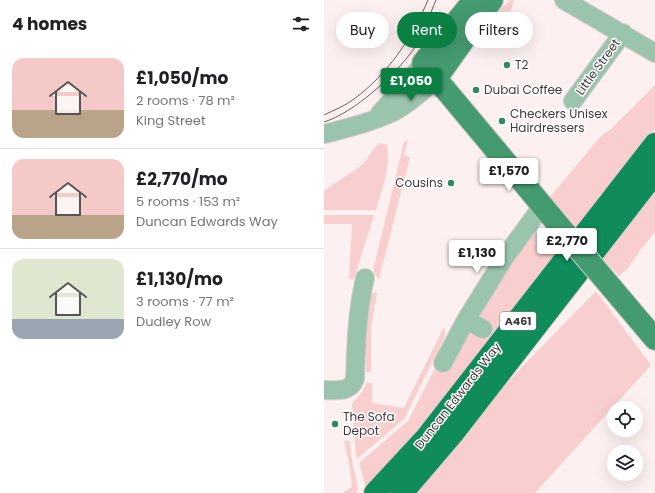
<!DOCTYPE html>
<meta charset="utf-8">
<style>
:root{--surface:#fff;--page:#f2f2f2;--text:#202124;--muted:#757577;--line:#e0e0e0;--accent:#0b8043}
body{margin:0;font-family:Poppins,sans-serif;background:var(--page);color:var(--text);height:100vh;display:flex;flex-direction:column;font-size:15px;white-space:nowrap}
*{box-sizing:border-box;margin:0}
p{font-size:13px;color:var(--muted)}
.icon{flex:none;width:22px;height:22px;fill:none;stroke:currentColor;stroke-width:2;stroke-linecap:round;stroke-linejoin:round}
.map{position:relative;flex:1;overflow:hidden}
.drawer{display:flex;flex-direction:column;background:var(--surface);width:324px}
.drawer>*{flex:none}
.guide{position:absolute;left:12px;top:12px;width:259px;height:36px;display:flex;gap:8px}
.controls{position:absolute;left:283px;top:401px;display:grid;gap:8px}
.controls a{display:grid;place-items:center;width:36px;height:36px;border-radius:50%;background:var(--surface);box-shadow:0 4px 16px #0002;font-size:20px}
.price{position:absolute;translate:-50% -34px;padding:0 9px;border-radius:4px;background:#fff;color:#222;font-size:13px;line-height:26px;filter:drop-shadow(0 1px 2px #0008)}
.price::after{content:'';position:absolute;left:50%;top:24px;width:12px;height:9px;margin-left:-6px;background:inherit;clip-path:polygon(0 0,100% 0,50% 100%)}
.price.selected{background:var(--accent);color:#fff}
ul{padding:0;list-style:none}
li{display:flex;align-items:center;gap:12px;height:100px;padding:0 12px}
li+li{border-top:1px solid var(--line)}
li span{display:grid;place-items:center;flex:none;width:112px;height:80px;border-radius:12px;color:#555}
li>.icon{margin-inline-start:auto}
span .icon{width:48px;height:48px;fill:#fffc;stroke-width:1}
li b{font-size:17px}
h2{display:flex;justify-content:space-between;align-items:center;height:48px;padding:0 12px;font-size:17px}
.pill{padding:0 14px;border-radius:18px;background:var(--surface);box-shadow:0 4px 16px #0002;font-size:14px;line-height:36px}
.pill.selected{background:var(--accent);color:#fff}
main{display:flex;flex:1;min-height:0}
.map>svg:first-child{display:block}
.green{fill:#f9cecf}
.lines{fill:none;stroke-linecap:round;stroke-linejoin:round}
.minor-casing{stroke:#d8cbcb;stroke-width:20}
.major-casing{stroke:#d8cbcb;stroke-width:24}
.highway-casing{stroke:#d8cbcb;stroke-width:24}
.minor{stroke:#9ac4ac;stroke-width:18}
.major{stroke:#459b70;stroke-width:22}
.highway{stroke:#108b5a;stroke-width:22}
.tram{stroke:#6b6161;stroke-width:1}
.major-bridge-casing{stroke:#d8cbcb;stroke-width:24;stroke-linecap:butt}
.major-bridge{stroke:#459b70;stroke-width:22}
.poi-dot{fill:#2f895e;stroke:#fff;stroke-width:1.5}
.labels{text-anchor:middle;stroke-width:3;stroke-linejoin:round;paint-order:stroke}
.shield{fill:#fff;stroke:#7b7474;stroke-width:1}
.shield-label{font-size:11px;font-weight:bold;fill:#423939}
.poi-label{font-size:12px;fill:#423939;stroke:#fff;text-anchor:start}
.street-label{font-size:12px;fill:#423939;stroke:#fff}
</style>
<main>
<section class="drawer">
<h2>4 homes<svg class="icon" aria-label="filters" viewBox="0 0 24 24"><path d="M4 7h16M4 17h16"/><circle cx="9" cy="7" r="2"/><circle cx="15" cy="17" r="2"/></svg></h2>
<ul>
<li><span style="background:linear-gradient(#f6c9c9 65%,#b9a48a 0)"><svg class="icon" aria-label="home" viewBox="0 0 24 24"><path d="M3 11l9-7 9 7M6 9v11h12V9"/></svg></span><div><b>£1,050/mo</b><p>2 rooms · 78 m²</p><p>King Street</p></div></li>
<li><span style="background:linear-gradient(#f6c9c9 70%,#b9a48a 0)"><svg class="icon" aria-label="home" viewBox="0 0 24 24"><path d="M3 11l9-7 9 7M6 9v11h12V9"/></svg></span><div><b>£2,770/mo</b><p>5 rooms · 153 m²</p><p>Duncan Edwards Way</p></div></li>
<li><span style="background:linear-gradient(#dfe7d0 75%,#9aa5b1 0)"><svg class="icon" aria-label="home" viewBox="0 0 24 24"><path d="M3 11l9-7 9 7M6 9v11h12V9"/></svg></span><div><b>£1,130/mo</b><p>3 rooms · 77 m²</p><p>Dudley Row</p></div></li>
</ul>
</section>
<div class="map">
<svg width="331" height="493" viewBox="0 0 331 493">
<rect width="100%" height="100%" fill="#fdf0f0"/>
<path class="green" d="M187,0H190C186,12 185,25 174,32L168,31L166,25C171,15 177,7 187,0Z
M331,85V129L253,228L226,197L277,136L287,129Z
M84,140L80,155L86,157L55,279C51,275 49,273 50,267L80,142Z
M57,143L63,145C67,167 58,189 52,210H0V191C13,181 27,174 39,164C46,157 48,148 57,143Z
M331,188V232L317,249L304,268L295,276L277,257Z
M0,215H50L30,279H25L28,224H0Z
M214,232C224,234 229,241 236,249L175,332L65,465L42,487L35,463L84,421L112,366L145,334L150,333L156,318L155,312L158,305L207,235Z
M272,291L327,365L211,493H91L192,373Z
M49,292L53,293L47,327V372H42V324L47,295Z
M120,327L121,331V336L80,419L34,458L32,456L28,404C30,400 32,399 35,396C38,392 40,388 42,383H48V403L80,408Z
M20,441H26C26,458 32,474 34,490L32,493H18L28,487L25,463Z"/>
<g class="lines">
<defs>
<path id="minor" d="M240,0L331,53
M249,101L299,33
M56,113L85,82L99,63
M0,134C23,128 49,122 71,111C87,103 99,90 112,79
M142,320L159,329
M119,363L142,320L181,257L219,205
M0,390C13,390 26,393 31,379C32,345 33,312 41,278"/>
<path id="major" d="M150,0L99,63L237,228
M112,79L168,0
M276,274L331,339"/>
<path id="highway" d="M51,493L102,438L331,144
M78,493L130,432L331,173"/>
</defs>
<use href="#minor" class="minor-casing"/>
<use href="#major" class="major-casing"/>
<use href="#highway" class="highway-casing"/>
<use href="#minor" class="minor"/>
<use href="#major" class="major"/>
<use href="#highway" class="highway"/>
<path class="tram" d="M0,115C10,110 21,106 30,99C64,74 88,38 104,0
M0,122C30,113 71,75 89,50C99,35 105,16 112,0"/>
<defs>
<path id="major-bridge" d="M237,228L276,274"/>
</defs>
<use href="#major-bridge" class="major-bridge-casing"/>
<use href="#major-bridge" class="major-bridge"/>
</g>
<g class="poi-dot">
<circle cx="183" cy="65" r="4"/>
<circle cx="152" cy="90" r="4"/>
<circle cx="178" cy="121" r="4"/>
<circle cx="127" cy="183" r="4"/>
<circle cx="11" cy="424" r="4"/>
</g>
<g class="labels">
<rect class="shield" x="176" y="312" width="36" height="18" rx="3"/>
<g class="shield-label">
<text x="194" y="325">A461</text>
</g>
<g class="poi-label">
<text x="191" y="69">T2</text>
<text x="160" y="94">Dubai Coffee</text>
<text x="186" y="118">Checkers Unisex<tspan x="186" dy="14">Hairdressers</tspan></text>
<text x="119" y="187" text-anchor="end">Cousins</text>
<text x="19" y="421">The Sofa<tspan x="19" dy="14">Depot</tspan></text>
</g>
<g class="street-label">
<text transform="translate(274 67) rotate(-54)" y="4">Little Street</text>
<text transform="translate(134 396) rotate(-52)" y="4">Duncan Edwards Way</text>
</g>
</g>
</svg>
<div class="controls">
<a><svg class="icon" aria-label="locate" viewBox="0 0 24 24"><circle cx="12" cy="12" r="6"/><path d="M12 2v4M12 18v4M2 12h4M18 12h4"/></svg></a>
<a><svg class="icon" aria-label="layers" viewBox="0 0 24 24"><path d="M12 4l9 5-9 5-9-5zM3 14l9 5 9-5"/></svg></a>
</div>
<b class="price selected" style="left:87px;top:102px">£1,050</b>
<b class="price" style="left:185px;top:192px">£1,570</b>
<b class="price" style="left:243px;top:262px">£2,770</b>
<b class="price" style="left:153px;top:274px">£1,130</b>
<div class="guide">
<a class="pill">Buy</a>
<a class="pill selected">Rent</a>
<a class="pill">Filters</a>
</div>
</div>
</main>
